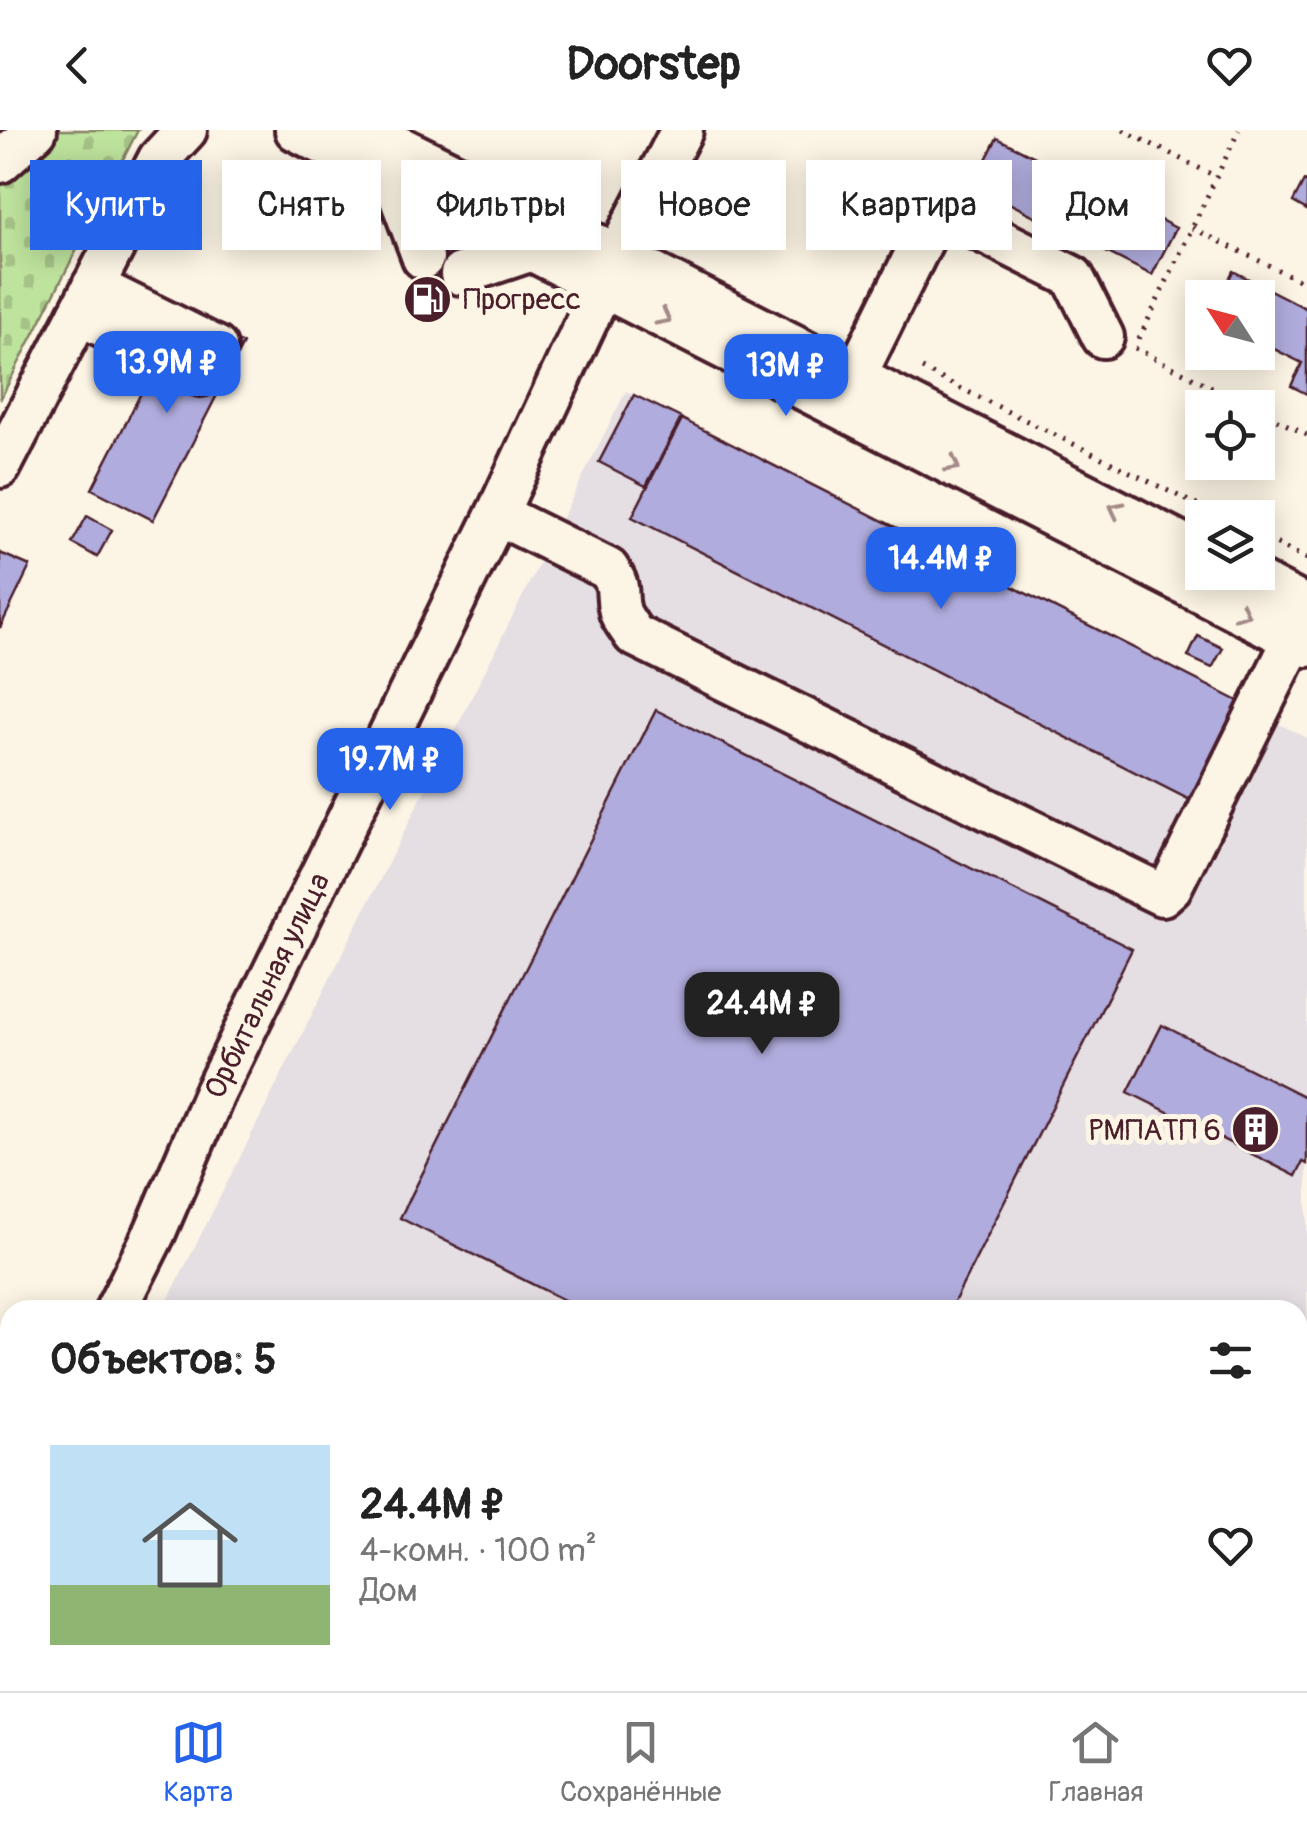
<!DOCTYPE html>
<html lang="ru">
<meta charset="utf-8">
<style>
:root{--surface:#fff;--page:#f6f6f6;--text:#222;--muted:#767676;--line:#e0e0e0;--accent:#2563eb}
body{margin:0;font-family:Pangolin,sans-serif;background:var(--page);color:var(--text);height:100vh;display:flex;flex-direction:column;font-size:38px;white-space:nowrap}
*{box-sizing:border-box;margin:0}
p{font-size:32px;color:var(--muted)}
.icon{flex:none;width:55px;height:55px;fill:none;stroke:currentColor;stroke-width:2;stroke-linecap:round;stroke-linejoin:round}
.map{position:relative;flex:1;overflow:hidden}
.details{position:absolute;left:0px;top:1170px;width:1308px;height:392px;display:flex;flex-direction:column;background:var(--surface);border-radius:30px 30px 0 0;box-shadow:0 5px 25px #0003}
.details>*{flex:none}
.top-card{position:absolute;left:30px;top:30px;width:1248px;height:90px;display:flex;gap:20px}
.needle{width:65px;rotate:306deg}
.buttons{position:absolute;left:1185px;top:150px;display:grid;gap:20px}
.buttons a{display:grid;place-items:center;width:90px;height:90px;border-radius:0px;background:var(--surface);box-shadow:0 5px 25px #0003;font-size:50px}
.price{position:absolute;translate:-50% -85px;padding:0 22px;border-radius:20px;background:var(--accent);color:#fff;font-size:32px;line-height:65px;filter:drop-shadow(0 2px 5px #0008)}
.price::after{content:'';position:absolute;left:50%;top:60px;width:30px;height:22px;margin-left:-15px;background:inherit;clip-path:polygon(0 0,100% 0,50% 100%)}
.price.current{background:#222;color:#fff}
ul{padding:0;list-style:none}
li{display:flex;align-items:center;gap:30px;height:250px;padding:0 50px}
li+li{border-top:2px solid var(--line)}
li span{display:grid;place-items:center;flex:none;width:280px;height:200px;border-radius:0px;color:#555}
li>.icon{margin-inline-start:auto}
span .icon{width:120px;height:120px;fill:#fffc;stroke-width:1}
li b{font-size:42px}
h2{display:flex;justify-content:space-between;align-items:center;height:120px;padding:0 50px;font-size:42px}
.chip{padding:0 35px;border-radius:0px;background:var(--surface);box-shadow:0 5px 25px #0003;font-size:35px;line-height:90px}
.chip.current{background:var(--accent);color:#fff}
header{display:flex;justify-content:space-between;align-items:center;height:130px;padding:0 50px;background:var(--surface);font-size:45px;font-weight:800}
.tabs{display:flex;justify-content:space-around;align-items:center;height:140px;border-top:2px solid var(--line);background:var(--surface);font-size:28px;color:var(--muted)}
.tabs a{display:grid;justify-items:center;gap:5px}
.tabs .current{color:var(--accent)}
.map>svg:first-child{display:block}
.built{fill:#e5dfe3}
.cemetery{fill:url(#cemetery-stones);stroke:#848164;stroke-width:2.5}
.building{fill:#b0acdd;stroke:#4a1f2b;stroke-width:2.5}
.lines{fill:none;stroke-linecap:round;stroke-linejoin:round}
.minor-casing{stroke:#4a1f2b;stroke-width:48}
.path{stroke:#4a1f2b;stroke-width:5;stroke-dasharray:2.5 8;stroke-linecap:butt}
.minor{stroke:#fcf5e5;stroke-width:40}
.oneway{stroke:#a38a88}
.labels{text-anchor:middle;stroke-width:10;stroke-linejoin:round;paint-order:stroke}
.poi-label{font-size:30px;fill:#4a1f2b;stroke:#fcf5e5;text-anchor:start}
.street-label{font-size:30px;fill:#4a1f2b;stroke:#fcf5e5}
</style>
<header><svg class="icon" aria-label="back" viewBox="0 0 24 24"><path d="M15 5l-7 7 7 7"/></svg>Doorstep<svg class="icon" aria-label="heart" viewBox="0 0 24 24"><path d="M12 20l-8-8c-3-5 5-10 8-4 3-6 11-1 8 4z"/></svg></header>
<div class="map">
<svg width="1307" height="1561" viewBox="0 0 1307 1561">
<defs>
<pattern id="cemetery-stones" width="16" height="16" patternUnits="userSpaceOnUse" patternTransform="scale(2.5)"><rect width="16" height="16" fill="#bee39d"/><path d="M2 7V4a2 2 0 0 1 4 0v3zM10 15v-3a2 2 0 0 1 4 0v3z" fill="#a5c287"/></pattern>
</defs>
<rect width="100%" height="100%" fill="#fcf5e5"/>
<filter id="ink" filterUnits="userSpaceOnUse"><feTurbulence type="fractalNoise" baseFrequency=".01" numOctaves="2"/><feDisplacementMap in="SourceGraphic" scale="20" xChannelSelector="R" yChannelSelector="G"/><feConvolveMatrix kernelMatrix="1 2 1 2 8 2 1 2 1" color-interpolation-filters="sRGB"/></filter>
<g filter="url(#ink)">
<path class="built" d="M626,261L1307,608V1561H0V1503L10,1483V1552H1298V1180H163Z"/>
<path class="cemetery" d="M0,0H138L0,270Z"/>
<path class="building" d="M997,8L1176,98L1152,145L973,55Z
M1304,51L1307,52V80L1293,72Z
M430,114L468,133L449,169L412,150Z
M1233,141L1307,179V264L1291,256L1302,233L1258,211V168H1220Z
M416,153L441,165L434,180L408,168Z
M182,183L243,214L153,390L92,359Z
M634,265L681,288L646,356L599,332Z
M682,289L1250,577L1200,675L632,387Z
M87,386L112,400L97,427L72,413Z
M0,423L30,436L0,498Z
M1198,506L1223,518L1212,538L1188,527Z
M656,580L1132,819L950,1180H584L400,1088Z
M1162,895L1307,968V1034L1303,1032L1296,1046L1128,962Z
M1307,1383V1406L1298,1402Z
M270,1552H443L439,1561H266Z
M476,1552H504L521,1561H472Z
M546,1552H580L597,1561H541Z
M735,1552H825L821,1561H733L737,1554Z"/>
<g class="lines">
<defs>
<g id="minor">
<path d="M296,0L1307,516"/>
<path d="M365,0L617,125L1202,424"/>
<path d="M0,32L36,0"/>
<path d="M394,50L423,128"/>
<path d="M617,125L682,0"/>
<path d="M461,144L532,120"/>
<path d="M79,184L201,245L216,217L93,156"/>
<path d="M855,247L938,79L1073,147L1103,207"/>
<path d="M0,337L159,29L186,0"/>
<path d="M497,384L608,439C623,460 614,461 620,482C623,490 629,497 634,505L1162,765L1171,757L1294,509"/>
<path d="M1240,442L1307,477"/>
<path id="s1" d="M116,1180L155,1102L214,964L497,384L603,156"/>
<path d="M0,1412L10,1392"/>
<path d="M0,1488L10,1493"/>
<path d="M0,1534L10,1539"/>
<path d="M130,1552L147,1561"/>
<path d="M675,1552L683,1561"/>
</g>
</defs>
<use href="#minor" class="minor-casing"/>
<path class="path" d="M1123,0L1217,47
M1192,98L1307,154
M1139,209L1239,0
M1135,218L1253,278
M922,239L1223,388
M1258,280L1307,305
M1258,404L1307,429"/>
<use href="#minor" class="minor"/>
</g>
<defs><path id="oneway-chevron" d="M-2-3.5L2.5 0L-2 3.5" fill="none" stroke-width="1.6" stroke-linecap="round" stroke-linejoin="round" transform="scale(2.5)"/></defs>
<g class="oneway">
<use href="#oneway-chevron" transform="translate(664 188) rotate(27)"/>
<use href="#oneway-chevron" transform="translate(953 335) rotate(27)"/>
<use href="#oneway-chevron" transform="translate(1116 379) rotate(-153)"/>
<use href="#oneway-chevron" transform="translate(1243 483) rotate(27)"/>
</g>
</g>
<defs>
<symbol id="fuel-disc" viewBox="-11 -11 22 22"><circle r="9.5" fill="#4a1f2b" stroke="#fcf5e5"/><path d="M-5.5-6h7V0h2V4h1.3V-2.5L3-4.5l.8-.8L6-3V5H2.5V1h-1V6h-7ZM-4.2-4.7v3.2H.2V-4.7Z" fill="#fff"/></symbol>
<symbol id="building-disc" viewBox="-11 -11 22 22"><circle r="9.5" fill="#4a1f2b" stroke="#fcf5e5"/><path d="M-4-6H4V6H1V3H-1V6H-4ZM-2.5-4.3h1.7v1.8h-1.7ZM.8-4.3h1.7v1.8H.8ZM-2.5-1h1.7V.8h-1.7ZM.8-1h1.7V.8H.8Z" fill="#fff"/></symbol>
</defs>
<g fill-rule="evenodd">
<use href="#fuel-disc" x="400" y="142" width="55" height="55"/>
<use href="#building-disc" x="1228" y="972" width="55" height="55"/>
</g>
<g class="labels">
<g class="poi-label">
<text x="463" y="179">Прогресс</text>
<text x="1221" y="1010" text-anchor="end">РМПАТП 6</text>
</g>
<g class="street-label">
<text dy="10" stroke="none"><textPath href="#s1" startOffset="358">Орбитальная улица</textPath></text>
</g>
</g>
</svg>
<div class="buttons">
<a><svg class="needle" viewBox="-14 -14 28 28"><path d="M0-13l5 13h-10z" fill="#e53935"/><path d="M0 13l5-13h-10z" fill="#767676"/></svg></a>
<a><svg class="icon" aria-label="locate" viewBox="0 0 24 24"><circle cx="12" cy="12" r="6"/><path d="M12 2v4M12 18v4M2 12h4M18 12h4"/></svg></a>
<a><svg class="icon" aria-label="layers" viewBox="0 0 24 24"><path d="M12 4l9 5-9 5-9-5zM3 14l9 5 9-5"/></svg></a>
</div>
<b class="price" style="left:167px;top:286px">13.9M ₽</b>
<b class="price" style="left:786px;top:289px">13M ₽</b>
<b class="price" style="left:941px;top:482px">14.4M ₽</b>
<b class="price" style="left:390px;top:683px">19.7M ₽</b>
<b class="price current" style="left:762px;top:927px">24.4M ₽</b>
<div class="top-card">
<a class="chip current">Купить</a>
<a class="chip">Снять</a>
<a class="chip">Фильтры</a>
<a class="chip">Новое</a>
<a class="chip">Квартира</a>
<a class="chip">Дом</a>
</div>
<section class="details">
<h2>Объектов: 5<svg class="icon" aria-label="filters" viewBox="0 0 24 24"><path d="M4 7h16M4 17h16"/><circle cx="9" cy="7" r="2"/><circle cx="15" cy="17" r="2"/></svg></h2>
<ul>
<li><span style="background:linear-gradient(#bfe0f5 70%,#8fb573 0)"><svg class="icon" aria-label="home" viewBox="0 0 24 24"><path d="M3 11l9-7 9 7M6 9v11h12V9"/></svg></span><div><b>24.4M ₽</b><p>4-комн. · 100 m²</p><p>Дом</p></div><svg class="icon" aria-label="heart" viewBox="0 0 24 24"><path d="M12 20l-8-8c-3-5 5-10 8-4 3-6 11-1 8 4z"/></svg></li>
</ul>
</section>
</div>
<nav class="tabs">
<a class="current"><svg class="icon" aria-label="map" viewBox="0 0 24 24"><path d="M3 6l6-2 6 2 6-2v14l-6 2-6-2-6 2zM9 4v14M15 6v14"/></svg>Карта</a>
<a><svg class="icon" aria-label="saved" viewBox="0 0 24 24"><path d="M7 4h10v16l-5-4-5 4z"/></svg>Сохранённые</a>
<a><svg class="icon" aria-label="home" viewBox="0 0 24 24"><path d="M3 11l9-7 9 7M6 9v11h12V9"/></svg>Главная</a>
</nav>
